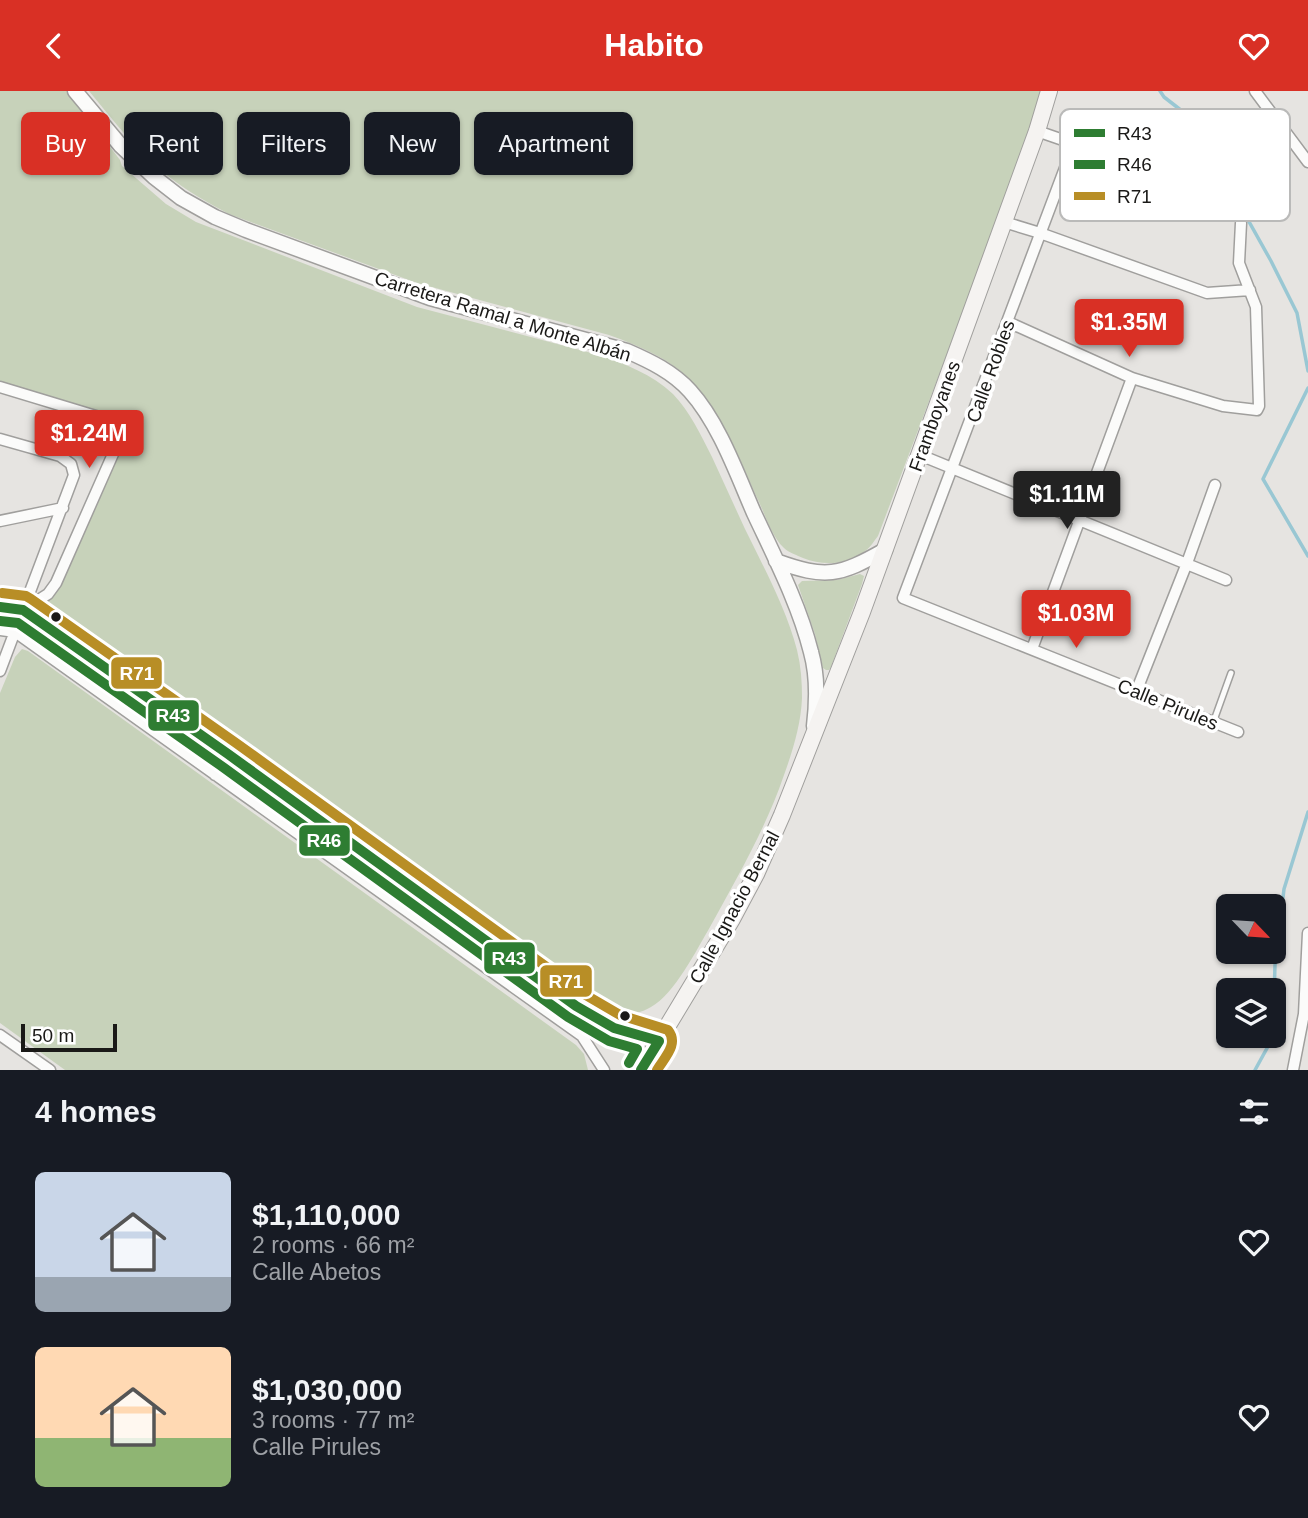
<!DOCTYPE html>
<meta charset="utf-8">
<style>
:root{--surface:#171b24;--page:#20242c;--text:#f1f3f6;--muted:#9ea1a6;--accent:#d93025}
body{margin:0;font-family:Arial,sans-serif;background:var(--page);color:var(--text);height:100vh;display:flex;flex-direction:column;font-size:26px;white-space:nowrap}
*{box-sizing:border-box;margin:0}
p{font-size:23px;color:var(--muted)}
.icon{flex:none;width:38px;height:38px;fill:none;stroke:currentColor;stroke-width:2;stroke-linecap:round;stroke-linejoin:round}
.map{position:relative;height:979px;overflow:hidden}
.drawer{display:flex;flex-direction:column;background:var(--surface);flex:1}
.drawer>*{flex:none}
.guide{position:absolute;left:21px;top:21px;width:700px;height:63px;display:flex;gap:14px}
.needle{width:46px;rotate:115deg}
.tools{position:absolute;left:1216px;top:803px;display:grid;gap:14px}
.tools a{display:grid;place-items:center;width:70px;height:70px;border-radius:10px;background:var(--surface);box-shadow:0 2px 5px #0004;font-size:35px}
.scale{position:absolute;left:21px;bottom:18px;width:96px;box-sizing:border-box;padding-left:7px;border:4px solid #1a1917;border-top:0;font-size:19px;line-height:24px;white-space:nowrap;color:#1a1917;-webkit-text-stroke:5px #fff;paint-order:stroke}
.price{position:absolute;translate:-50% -60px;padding:0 16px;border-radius:7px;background:var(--accent);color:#fff;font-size:23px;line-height:46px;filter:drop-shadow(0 2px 4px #0008)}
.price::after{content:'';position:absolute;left:50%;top:42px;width:21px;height:16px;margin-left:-10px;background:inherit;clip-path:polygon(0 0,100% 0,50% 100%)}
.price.selected{background:#222;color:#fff}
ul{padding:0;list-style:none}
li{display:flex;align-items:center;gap:21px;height:175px;padding:0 35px}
li span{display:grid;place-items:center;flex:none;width:196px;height:140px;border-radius:10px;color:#555}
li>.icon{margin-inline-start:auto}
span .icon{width:84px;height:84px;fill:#fffc;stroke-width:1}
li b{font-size:30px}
h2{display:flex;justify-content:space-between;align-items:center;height:84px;padding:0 35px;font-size:30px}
.tag{padding:0 24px;border-radius:10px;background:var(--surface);box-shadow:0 2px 5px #0004;font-size:24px;line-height:63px}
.tag.selected{background:var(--accent);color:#fff}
header{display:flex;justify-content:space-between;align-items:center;height:91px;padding:0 35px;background:var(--accent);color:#fff;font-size:32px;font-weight:800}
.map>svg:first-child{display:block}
.green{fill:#c7d2ba}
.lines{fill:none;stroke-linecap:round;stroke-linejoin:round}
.stream{stroke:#99c7d3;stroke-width:3.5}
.service-casing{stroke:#a09f9d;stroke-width:8}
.minor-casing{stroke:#a09f9d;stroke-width:13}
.tertiary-casing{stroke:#a09f9d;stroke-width:17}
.secondary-casing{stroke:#a09f9d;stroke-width:18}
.service{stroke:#fbfbfa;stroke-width:5}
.minor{stroke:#fbfbfa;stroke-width:10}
.tertiary{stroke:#fbfbfa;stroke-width:14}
.secondary{stroke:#f5f3f1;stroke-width:16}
.bus-1-casing{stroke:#fff;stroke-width:16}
.bus-2-casing{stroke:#fff;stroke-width:16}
.bus-3-casing{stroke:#fff;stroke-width:16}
.bus-1{stroke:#2e7d32;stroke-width:10}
.bus-2{stroke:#2e7d32;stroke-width:10}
.bus-3{stroke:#b88e26;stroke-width:10}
.bus-dot{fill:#1a1917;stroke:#fff;stroke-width:2.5}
.labels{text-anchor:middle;stroke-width:7;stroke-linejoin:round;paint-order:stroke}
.street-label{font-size:19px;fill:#1a1917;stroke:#fff}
.key{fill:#fff;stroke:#babab9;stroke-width:2}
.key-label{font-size:19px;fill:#1a1917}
.line-badge{stroke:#fff;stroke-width:2.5}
.badge-label{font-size:19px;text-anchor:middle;font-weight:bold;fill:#fff}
</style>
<header><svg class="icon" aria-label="back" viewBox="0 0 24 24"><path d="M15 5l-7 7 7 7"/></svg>Habito<svg class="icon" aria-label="heart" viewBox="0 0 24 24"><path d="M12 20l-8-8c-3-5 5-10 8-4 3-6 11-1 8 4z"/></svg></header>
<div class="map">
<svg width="1308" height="979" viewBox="0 0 1308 979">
<rect width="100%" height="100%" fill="#e6e4e1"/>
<path class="green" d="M0,0H68L120,69L122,75L166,113L196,131L417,216L599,264C625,273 652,283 673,303C690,321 701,344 712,366C723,390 734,414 745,438C764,477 786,517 797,559C801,575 802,591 802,607C801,633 793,659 784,684C766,737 737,787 710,836C697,858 674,904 651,916C628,929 603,925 581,913L72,544L38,524V518L63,488L124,353L127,341L122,331L106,323L74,313L0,292Z
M89,0H1042L1026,54L878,445C874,450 870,457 864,461C846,474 823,475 803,467C797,464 789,462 784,457C772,446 766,426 759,411C741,372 726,331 699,298C676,270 642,256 609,244L417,192L229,123C208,112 187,100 168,85C138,62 113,29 89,0Z
M860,483L864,485L862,493L831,576L829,579H826L823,577L815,543L798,494L802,490L837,489Z
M22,558L28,560L576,954L584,963L588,979H65L0,932V602L15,566Z"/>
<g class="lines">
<path class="stream" d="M1160,0L1164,6L1191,27L1271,170L1297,222L1308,280
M1308,297L1263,388L1308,465
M1274,907L1275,874L1284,798L1308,721
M1255,979L1272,948L1273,945"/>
<defs>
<path id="service" d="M1213,632L1231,582"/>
<path id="minor" d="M1255,0L1308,71
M1037,40L1202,97
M1074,53L903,507L1238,641
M1004,131L1040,142L1207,202L1250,199
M1008,231L1132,287L1223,315L1257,319L1259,315L1256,216L1239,172L1241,132
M0,296L109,329C125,338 119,349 113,363L56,492L48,503L23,519
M0,348L60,365L71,373L74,384L0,580
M920,364L1226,489
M0,430L63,417
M0,516L23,519L228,663L576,915L614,937L659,950
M0,539L15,541L582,945L604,979
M1032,558L1132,287
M1136,601L1187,472L1215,394
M215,684L228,663
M0,944L50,979
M1293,979L1304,923L1308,842"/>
<path id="tertiary" d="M75,0L121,55L154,86L181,107L215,126L246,139L430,207L627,260C650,270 673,281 690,300C719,332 737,383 754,422C775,467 799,513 811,561C818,586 817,610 814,635
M776,470C826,488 839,485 885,459"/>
<path id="secondary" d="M641,979L732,828L756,783L782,724L862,521L1037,40L1049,0"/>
</defs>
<use href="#service" class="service-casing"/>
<use href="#minor" class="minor-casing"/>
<use href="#tertiary" class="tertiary-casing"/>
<use href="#secondary" class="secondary-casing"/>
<use href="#service" class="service"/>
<use href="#minor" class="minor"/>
<use href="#tertiary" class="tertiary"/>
<use href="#secondary" class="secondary"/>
<defs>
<path id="bus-1" d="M0,516L23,519L228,663L576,915L614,937L659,950L641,979"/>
<path id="bus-2" d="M0,530L18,532L220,674L568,926L609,950L637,958L629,972"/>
<path id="bus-3" d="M2,502L26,505L31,508L236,652L584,903L620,924L668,939C679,953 665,966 657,979"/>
</defs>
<use href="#bus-1" class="bus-1-casing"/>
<use href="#bus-2" class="bus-2-casing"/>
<use href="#bus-3" class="bus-3-casing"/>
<use href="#bus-1" class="bus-1"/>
<use href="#bus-2" class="bus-2"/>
<use href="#bus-3" class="bus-3"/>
</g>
<g class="bus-dot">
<circle cx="56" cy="526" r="6"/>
<circle cx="625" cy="925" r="6"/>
</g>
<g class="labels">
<g class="street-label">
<text transform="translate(503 225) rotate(17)" y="7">Carretera Ramal a Monte Albán</text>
<text transform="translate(990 280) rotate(-70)" y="7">Calle Robles</text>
<text transform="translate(934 325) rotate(-70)" y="7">Framboyanes</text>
<text transform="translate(1168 613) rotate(22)" y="7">Calle Pirules</text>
<text transform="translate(734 816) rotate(-62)" y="7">Calle Ignacio Bernal</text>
</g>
</g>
<rect x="1060" y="18" width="230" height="112" rx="10" class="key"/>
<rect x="1074" y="38" width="31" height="8" fill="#2e7d32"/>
<rect x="1074" y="69" width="31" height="9" fill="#2e7d32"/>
<rect x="1074" y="101" width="31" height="8" fill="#b88e26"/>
<g class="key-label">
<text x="1117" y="49">R43</text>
<text x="1117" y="80">R46</text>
<text x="1117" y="112">R71</text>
</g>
<g class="line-badge">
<rect x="110" y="565" width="53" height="34" rx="7" fill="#b88e26"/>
<rect x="147" y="608" width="53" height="33" rx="7" fill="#2e7d32"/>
<rect x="298" y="733" width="53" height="33" rx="7" fill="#2e7d32"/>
<rect x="483" y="850" width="53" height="34" rx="7" fill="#2e7d32"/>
<rect x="539" y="873" width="54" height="34" rx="7" fill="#b88e26"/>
</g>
<g class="badge-label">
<text x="137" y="589">R71</text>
<text x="173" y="631">R43</text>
<text x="324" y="756">R46</text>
<text x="509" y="874">R43</text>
<text x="566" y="897">R71</text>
</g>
</svg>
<div class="tools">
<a><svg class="needle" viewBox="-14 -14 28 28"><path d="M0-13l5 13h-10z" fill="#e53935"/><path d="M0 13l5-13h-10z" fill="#9ea1a6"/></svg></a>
<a><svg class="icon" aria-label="layers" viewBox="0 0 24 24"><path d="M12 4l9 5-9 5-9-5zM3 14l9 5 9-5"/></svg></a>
</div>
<div class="scale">50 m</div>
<b class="price" style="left:1129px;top:268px">$1.35M</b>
<b class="price" style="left:89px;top:379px">$1.24M</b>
<b class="price selected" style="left:1067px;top:440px">$1.11M</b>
<b class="price" style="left:1076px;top:559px">$1.03M</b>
<div class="guide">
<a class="tag selected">Buy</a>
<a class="tag">Rent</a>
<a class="tag">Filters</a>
<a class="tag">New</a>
<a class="tag">Apartment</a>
</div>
</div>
<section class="drawer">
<h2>4 homes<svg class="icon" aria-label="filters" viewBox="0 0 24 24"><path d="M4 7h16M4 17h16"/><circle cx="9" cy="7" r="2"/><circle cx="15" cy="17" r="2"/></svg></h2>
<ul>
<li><span style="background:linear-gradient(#c9d6e8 75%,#9aa5b1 0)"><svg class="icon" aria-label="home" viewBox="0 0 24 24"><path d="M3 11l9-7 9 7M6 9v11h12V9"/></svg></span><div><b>$1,110,000</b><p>2 rooms · 66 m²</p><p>Calle Abetos</p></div><svg class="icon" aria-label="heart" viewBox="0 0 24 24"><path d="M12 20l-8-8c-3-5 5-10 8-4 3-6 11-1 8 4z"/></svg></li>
<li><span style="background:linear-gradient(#ffd9b3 65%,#8fb573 0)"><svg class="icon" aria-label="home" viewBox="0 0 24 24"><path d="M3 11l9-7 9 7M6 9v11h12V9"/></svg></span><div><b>$1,030,000</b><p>3 rooms · 77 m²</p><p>Calle Pirules</p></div><svg class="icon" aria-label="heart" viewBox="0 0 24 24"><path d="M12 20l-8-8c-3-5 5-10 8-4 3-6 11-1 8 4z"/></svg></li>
</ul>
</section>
